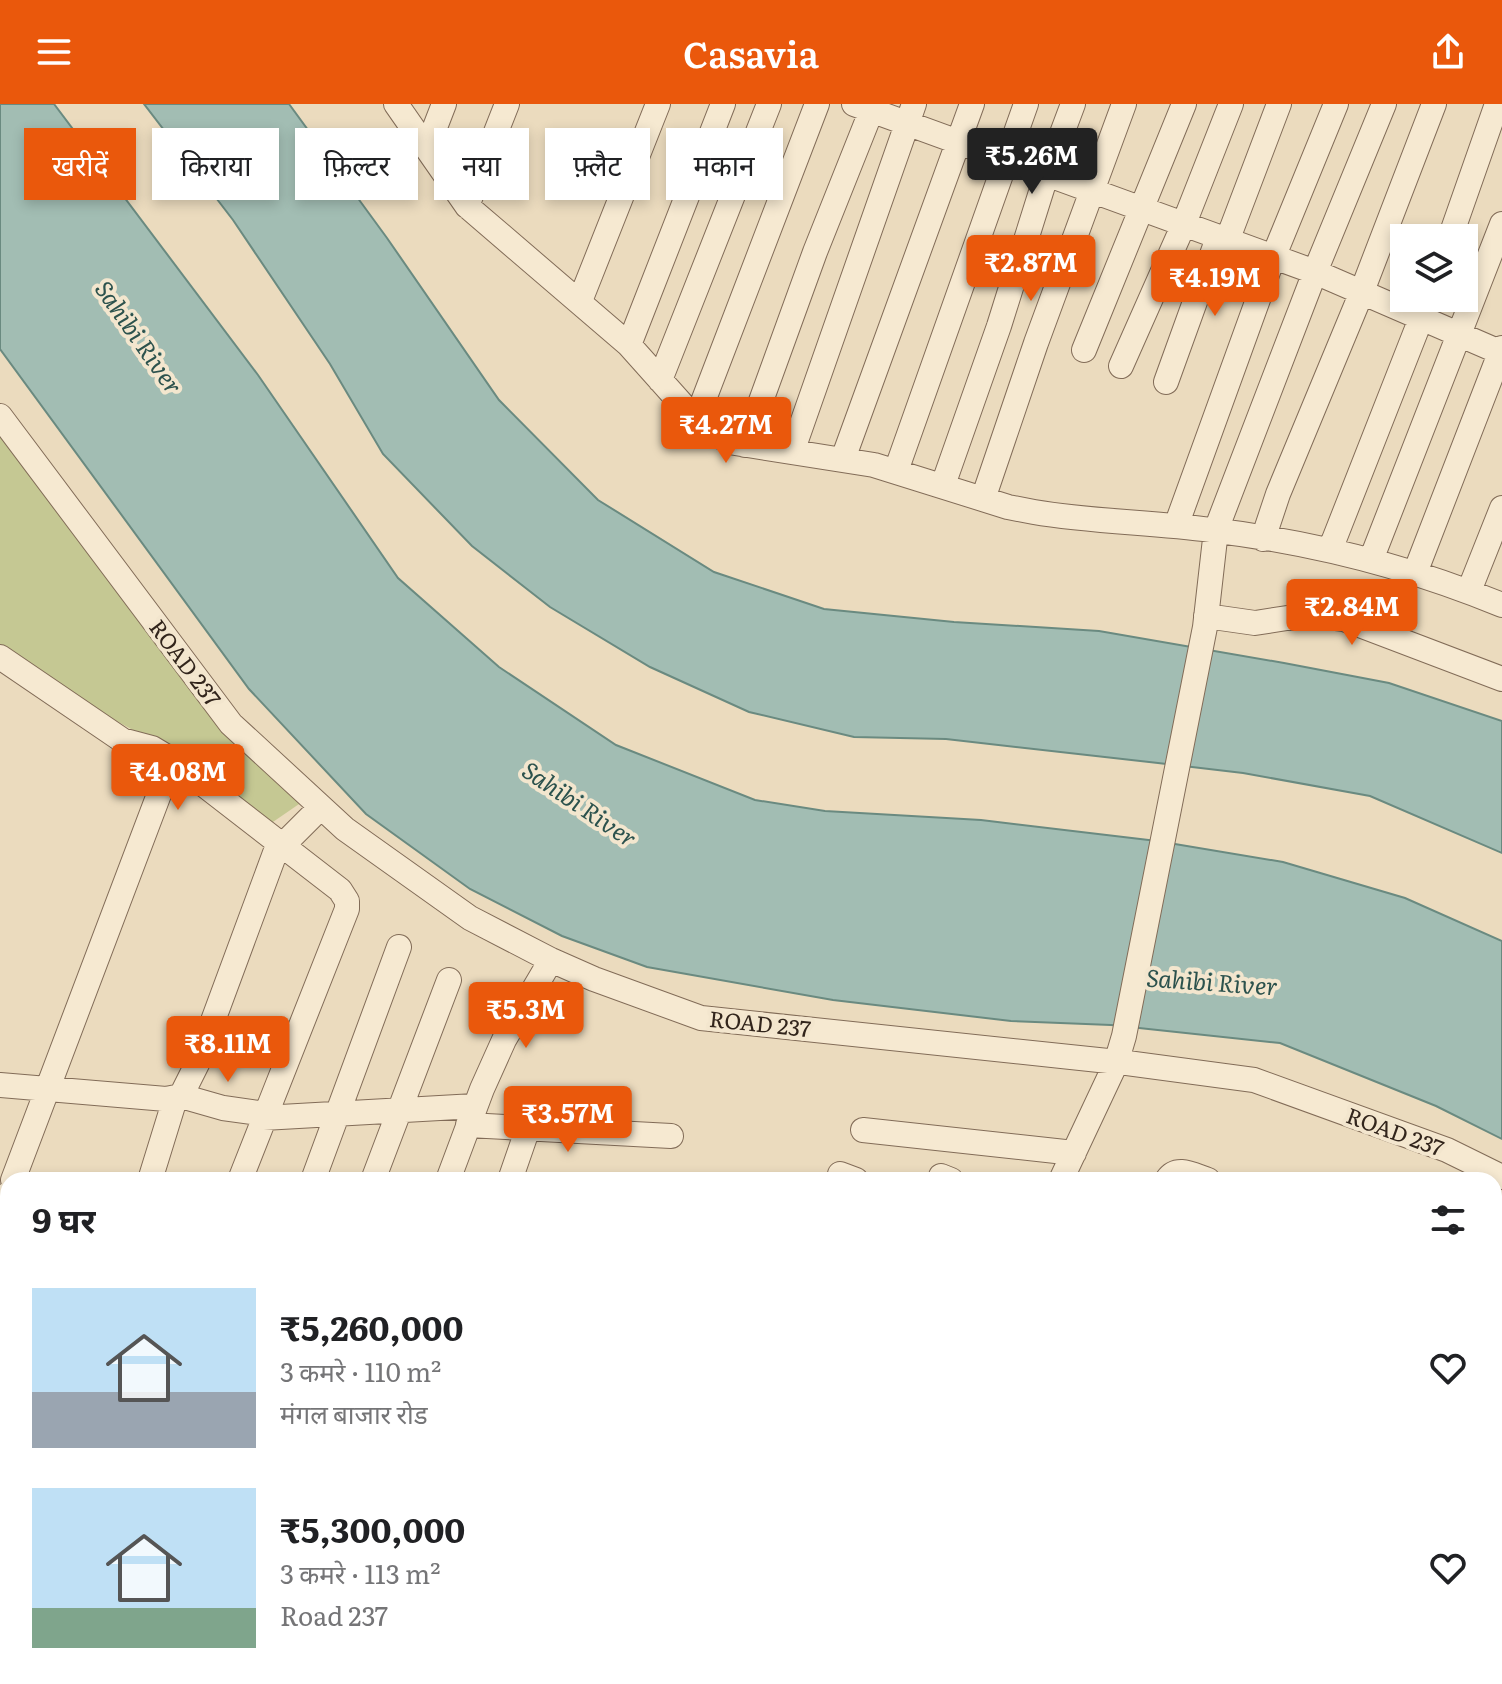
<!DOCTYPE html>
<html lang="hi">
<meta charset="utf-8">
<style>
:root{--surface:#fff;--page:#f2f2f2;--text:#202124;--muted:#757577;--accent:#ea580c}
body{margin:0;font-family:Literata,"Noto Sans Devanagari",serif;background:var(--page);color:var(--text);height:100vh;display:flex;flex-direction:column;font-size:30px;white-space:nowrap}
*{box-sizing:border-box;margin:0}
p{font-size:26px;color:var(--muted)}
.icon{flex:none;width:44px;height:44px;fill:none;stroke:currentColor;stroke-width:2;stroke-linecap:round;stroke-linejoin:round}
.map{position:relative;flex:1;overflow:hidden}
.details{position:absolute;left:0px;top:1068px;width:1502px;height:512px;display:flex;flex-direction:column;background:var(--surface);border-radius:24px 24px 0 0;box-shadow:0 4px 12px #0003}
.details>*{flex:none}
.top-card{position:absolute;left:24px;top:24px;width:800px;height:72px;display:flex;gap:16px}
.tools{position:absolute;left:1390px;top:120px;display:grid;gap:16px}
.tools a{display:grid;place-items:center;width:88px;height:88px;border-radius:0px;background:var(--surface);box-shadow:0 4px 12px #0003;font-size:40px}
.price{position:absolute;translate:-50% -68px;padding:0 18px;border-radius:8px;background:var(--accent);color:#fff;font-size:26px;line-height:52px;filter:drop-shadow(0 2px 4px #0008)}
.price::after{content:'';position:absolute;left:50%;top:48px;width:24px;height:18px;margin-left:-12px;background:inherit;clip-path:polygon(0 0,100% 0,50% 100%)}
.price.active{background:#222;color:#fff}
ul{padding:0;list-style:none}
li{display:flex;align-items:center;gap:24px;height:200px;padding:0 32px}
li span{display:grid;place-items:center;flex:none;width:224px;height:160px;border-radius:0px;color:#555}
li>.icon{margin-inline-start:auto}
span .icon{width:96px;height:96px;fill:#fffc;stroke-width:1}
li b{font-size:34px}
h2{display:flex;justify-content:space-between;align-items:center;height:96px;padding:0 32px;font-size:34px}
.tag{padding:0 28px;border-radius:0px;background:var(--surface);box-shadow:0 4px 12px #0003;font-size:28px;line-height:72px}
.tag.active{background:var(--accent);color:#fff}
header{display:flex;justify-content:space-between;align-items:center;height:104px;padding:0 32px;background:var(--accent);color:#fff;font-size:36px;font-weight:600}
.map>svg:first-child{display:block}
.green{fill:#c5c893}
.water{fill:#a2bdb3;stroke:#6a8a80;stroke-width:2}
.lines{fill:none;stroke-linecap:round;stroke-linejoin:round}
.minor-casing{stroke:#826c58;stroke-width:26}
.minor{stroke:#f6e9d1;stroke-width:24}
.labels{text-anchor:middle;stroke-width:8;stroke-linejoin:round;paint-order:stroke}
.street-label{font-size:22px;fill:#32251c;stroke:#f3e6ce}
.water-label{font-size:24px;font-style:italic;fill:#2c524d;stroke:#f3e6ce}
</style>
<header><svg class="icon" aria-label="menu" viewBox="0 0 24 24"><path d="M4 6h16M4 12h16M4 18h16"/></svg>Casavia<svg class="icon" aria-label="share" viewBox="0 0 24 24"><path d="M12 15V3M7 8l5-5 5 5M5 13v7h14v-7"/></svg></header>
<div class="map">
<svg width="1502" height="1580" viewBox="0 0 1502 1580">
<rect width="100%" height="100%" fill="#ebdbbe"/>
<path class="green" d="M0,331L228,632L302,698L270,720L142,631L111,614L0,540Z"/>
<path class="water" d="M0,0H54L258,271L398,474L499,563L616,641L755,696L825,707L981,716L1157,737L1283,758L1405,794L1502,837V1035L1436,1002L1280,939L1111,921L1011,917L833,896L647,863L562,832L470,785L366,710L249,585L0,245Z
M144,0H289L387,134L499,296L598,396L714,468L824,505L954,518L1099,527L1284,559L1389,579L1502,617V749L1370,692L1243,669L1158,659L946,635L854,633L749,608L650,563L550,503L472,442L383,350L330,260L233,116Z"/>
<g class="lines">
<defs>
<path id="minor" d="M396,0L467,102L629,241L696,316L714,330L735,339L874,361L1008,403L1034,408C1092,418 1152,418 1211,426C1311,438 1410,463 1502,501
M854,0L1315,168L1502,249
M427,44L444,0
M467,102L507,0
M1450,134L1497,0
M1227,137L1279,0
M580,197L658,0
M629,241L723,0
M1084,246L1184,0
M1121,262L1183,122L1231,0
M660,276L769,0
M1166,278L1218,134
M0,312L231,620L345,725L470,814L551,856L594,875L701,914L1127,959L1254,976L1447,1046L1502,1073
M696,316L817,0
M745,341L815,148L874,0
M792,348L914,0
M843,355L972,0
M896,367L1026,0
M943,381L999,222L1046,72L1073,0
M983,395L1036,239L1124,0
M1176,422L1273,154L1336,0
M1263,435L1278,390L1361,190L1434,0
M1330,446L1429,194
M1371,456L1502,120
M1415,469L1502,244
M1469,487L1502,404
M1206,512L1255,519L1287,514L1328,513L1344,515L1502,575
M0,553L122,636L152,644L172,656
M0,981L166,995L181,992L197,960L275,749L321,703
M181,992L223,1004L266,1010
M263,1014L475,1002
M468,1021L671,1032
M863,1026L1074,1049
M840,1070L856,1076
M941,1072L951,1076
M13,1076L172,656L340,786L347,797V805L240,1076
M150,1076L175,995
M313,1076L399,843
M373,1076L449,876
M448,1076L482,985L504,936L551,856
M510,1076L528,1024
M1061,1076L1116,959L1124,932L1205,523L1216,426L1315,168L1384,0
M1167,1076C1177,1061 1193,1071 1208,1076
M0,1111L8,1090
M0,1138L8,1141
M0,1176L8,1179
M1494,1222L1502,1224
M0,1237L8,1240
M0,1292L8,1295
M1494,1297L1502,1300
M0,1333L8,1336
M1494,1381L1502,1358
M0,1390L8,1393
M1494,1427L1502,1430
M0,1453L8,1450
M1494,1481L1502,1484
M0,1527L8,1525
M1494,1541L1502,1543
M0,1553L8,1556
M46,1572L65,1580
M375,1572L396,1580
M1303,1572L1324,1580
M442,1580L445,1572
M514,1580L517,1572
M580,1580L583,1572
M635,1580L638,1572
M699,1580L703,1572
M737,1580L740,1572
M791,1580L794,1572
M859,1580L862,1572
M1038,1580L1041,1572
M1218,1580L1221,1572
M1425,1580L1428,1572L1453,1580"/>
</defs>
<use href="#minor" class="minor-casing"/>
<use href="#minor" class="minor"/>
</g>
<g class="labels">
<g class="street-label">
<text transform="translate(185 559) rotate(53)" y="8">ROAD 237</text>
<text transform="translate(760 920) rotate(6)" y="8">ROAD 237</text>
<text transform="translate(1395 1028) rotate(20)" y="8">ROAD 237</text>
</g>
<g class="water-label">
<text transform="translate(138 234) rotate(55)" y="8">Sahibi River</text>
<text transform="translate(579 701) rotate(34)" y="8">Sahibi River</text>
<text transform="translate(1212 879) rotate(4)" y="8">Sahibi River</text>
</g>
</g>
</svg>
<div class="tools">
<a><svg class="icon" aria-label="layers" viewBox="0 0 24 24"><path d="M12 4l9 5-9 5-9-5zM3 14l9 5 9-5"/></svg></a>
</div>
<b class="price active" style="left:1032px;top:92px">₹5.26M</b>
<b class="price" style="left:1031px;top:199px">₹2.87M</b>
<b class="price" style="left:1215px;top:214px">₹4.19M</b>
<b class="price" style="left:726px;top:361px">₹4.27M</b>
<b class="price" style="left:1352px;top:543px">₹2.84M</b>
<b class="price" style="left:178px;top:708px">₹4.08M</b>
<b class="price" style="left:526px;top:946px">₹5.3M</b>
<b class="price" style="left:228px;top:980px">₹8.11M</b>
<b class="price" style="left:568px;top:1050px">₹3.57M</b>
<div class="top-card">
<a class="tag active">खरीदें</a>
<a class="tag">किराया</a>
<a class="tag">फ़िल्टर</a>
<a class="tag">नया</a>
<a class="tag">फ़्लैट</a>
<a class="tag">मकान</a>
</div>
<section class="details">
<h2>9 घर<svg class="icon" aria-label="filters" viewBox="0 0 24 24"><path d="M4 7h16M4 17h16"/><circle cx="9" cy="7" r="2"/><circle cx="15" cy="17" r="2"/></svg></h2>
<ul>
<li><span style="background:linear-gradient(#bfe0f5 65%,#9aa5b1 0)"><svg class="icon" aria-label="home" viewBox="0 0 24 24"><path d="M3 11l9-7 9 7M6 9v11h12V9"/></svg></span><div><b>₹5,260,000</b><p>3 कमरे · 110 m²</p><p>मंगल बाजार रोड</p></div><svg class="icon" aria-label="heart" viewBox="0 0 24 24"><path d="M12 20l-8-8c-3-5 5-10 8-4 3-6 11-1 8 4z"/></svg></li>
<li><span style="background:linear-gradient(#bfe0f5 75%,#7fa58c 0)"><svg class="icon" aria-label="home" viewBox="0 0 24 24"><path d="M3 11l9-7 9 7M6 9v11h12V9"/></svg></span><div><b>₹5,300,000</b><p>3 कमरे · 113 m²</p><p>Road 237</p></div><svg class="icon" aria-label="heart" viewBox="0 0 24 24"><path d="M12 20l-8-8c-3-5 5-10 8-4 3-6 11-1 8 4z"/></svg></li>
</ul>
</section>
</div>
